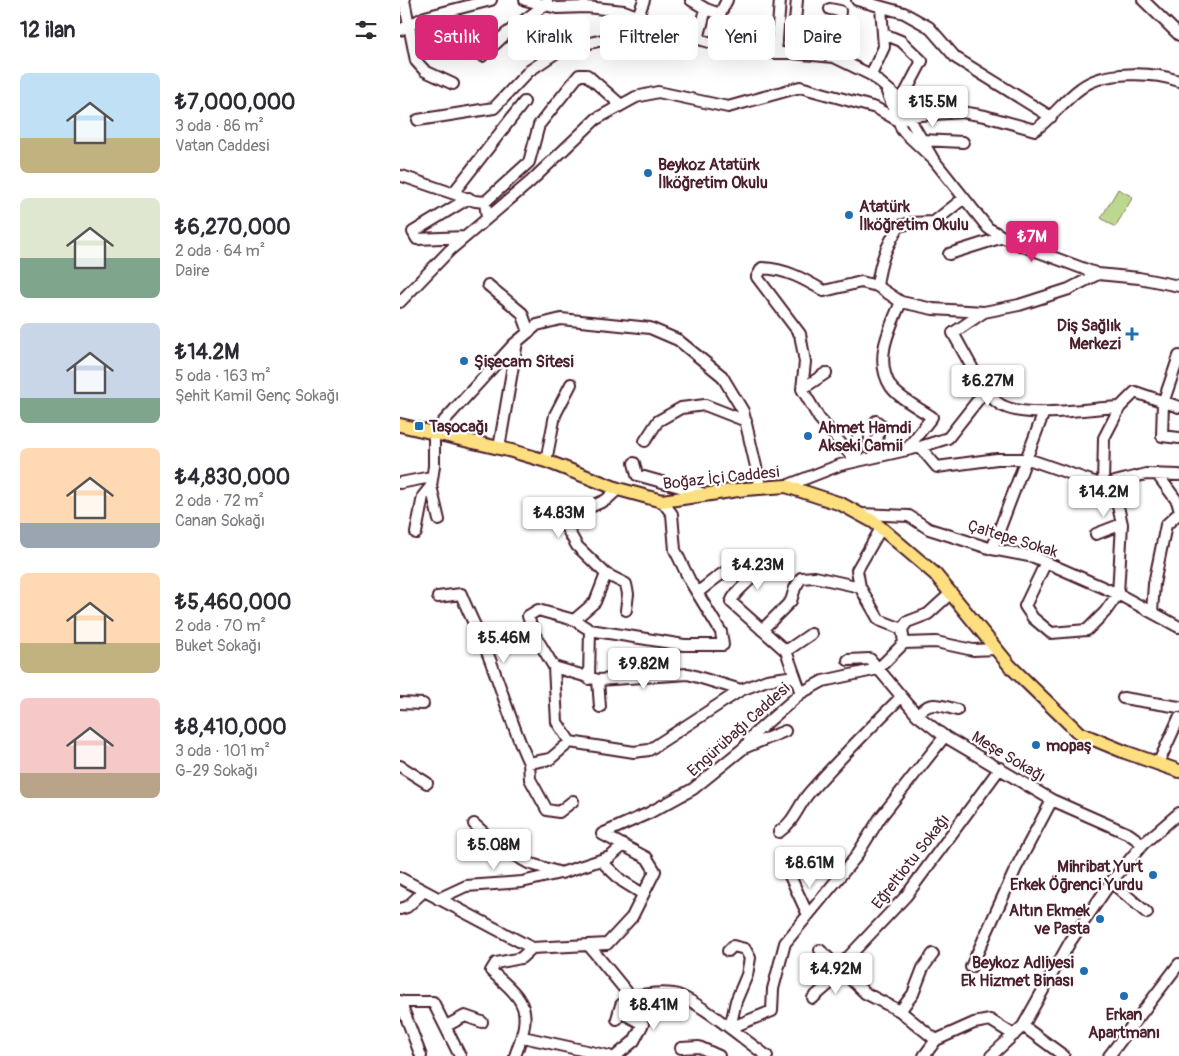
<!DOCTYPE html>
<html lang="tr">
<meta charset="utf-8">
<style>
:root{--surface:#fff;--page:#f7f7f7;--text:#2b2b33;--muted:#7c7c81;--accent:#db2777}
body{margin:0;font-family:Pangolin,sans-serif;background:var(--page);color:var(--text);height:100vh;display:flex;flex-direction:column;font-size:19px;white-space:nowrap}
*{box-sizing:border-box;margin:0}
p{font-size:16px;color:var(--muted)}
.icon{flex:none;width:28px;height:28px;fill:none;stroke:currentColor;stroke-width:2;stroke-linecap:round;stroke-linejoin:round}
.map{position:relative;flex:1;overflow:hidden}
.drawer{display:flex;flex-direction:column;background:var(--surface);width:400px}
.drawer>*{flex:none}
.banner{position:absolute;left:15px;top:15px;width:475px;height:45px;display:flex;gap:10px}
.price{position:absolute;translate:-50% -42px;padding:0 11px;border-radius:5px;background:#fff;color:#222;font-size:16px;line-height:32px;filter:drop-shadow(0 1px 2px #0008)}
.price::after{content:'';position:absolute;left:50%;top:30px;width:15px;height:11px;margin-left:-8px;background:inherit;clip-path:polygon(0 0,100% 0,50% 100%)}
.price.selected{background:var(--accent);color:#fff}
ul{padding:0;list-style:none}
li{display:flex;align-items:center;gap:15px;height:125px;padding:0 20px}
li span{display:grid;place-items:center;flex:none;width:140px;height:100px;border-radius:8px;color:#555}
li>.icon{margin-inline-start:auto}
span .icon{width:60px;height:60px;fill:#fffc;stroke-width:1}
li b{font-size:21px}
h2{display:flex;justify-content:space-between;align-items:center;height:60px;padding:0 20px;font-size:21px}
.pill{padding:0 18px;border-radius:8px;background:var(--surface);box-shadow:0 5px 20px #0002;font-size:18px;line-height:45px}
.pill.selected{background:var(--accent);color:#fff}
main{display:flex;flex:1;min-height:0}
.map>svg:first-child{display:block}
.green{fill:#bcd78f;stroke:#837b5d}
.lines{fill:none;stroke-linecap:round;stroke-linejoin:round}
.minor-casing{stroke:#4a1f2b;stroke-width:14}
.major-casing{stroke:#4a1f2b;stroke-width:16}
.minor{stroke:#fff;stroke-width:10}
.major{stroke:#fddf80;stroke-width:12}
.poi-dot{fill:#1f6fb2;stroke:#fff;stroke-width:2}
.labels{text-anchor:middle;stroke-width:4.5;stroke-linejoin:round;paint-order:stroke}
.poi-label{font-size:16px;font-weight:bold;fill:#4a1f2b;stroke:#fff;text-anchor:start}
.street-label{font-size:16px;fill:#4a1f2b;stroke:#fff}
</style>
<main>
<section class="drawer">
<h2>12 ilan<svg class="icon" aria-label="filters" viewBox="0 0 24 24"><path d="M4 7h16M4 17h16"/><circle cx="9" cy="7" r="2"/><circle cx="15" cy="17" r="2"/></svg></h2>
<ul>
<li><span style="background:linear-gradient(#bfe0f5 65%,#c2b280 0)"><svg class="icon" aria-label="home" viewBox="0 0 24 24"><path d="M3 11l9-7 9 7M6 9v11h12V9"/></svg></span><div><b>₺7,000,000</b><p>3 oda · 86 m²</p><p>Vatan Caddesi</p></div></li>
<li><span style="background:linear-gradient(#dfe7d0 60%,#7fa58c 0)"><svg class="icon" aria-label="home" viewBox="0 0 24 24"><path d="M3 11l9-7 9 7M6 9v11h12V9"/></svg></span><div><b>₺6,270,000</b><p>2 oda · 64 m²</p><p>Daire</p></div></li>
<li><span style="background:linear-gradient(#c9d6e8 75%,#7fa58c 0)"><svg class="icon" aria-label="home" viewBox="0 0 24 24"><path d="M3 11l9-7 9 7M6 9v11h12V9"/></svg></span><div><b>₺14.2M</b><p>5 oda · 163 m²</p><p>Şehit Kamil Genç Sokağı</p></div></li>
<li><span style="background:linear-gradient(#ffd9b3 75%,#9aa5b1 0)"><svg class="icon" aria-label="home" viewBox="0 0 24 24"><path d="M3 11l9-7 9 7M6 9v11h12V9"/></svg></span><div><b>₺4,830,000</b><p>2 oda · 72 m²</p><p>Canan Sokağı</p></div></li>
<li><span style="background:linear-gradient(#ffd9b3 70%,#c2b280 0)"><svg class="icon" aria-label="home" viewBox="0 0 24 24"><path d="M3 11l9-7 9 7M6 9v11h12V9"/></svg></span><div><b>₺5,460,000</b><p>2 oda · 70 m²</p><p>Buket Sokağı</p></div></li>
<li><span style="background:linear-gradient(#f6c9c9 75%,#b9a48a 0)"><svg class="icon" aria-label="home" viewBox="0 0 24 24"><path d="M3 11l9-7 9 7M6 9v11h12V9"/></svg></span><div><b>₺8,410,000</b><p>3 oda · 101 m²</p><p>G-29 Sokağı</p></div></li>
</ul>
</section>
<div class="map">
<svg width="779" height="1056" viewBox="0 0 779 1056">
<rect width="100%" height="100%" fill="#fff"/>
<filter id="ink" filterUnits="userSpaceOnUse"><feTurbulence type="fractalNoise" baseFrequency=".02" numOctaves="2"/><feDisplacementMap in="SourceGraphic" scale="10" xChannelSelector="R" yChannelSelector="G"/><feConvolveMatrix kernelMatrix="1 2 1 2 8 2 1 2 1" color-interpolation-filters="sRGB"/></filter>
<g filter="url(#ink)">
<path class="green" d="M718,189L733,197L715,227L701,218Z"/>
<g class="lines">
<defs>
<path id="minor" d="M4,0L16,61L25,71L53,84
M125,0L157,8L186,7L224,11L288,36L347,53H392L434,57L471,75L508,106V116L533,159
M291,0L306,9L298,39
M457,0L504,13L529,27L556,58L651,117
M743,0L779,35
M306,9L320,14L327,0
M430,9L440,11L434,57
M238,16L244,0
M0,30L25,17L91,0
M484,34L501,41L522,61L501,101
M376,53L380,0
M392,53L397,0
M82,56L107,33L146,4L147,1
M471,75L484,47L481,7
M487,92L502,130L533,159L588,228L612,242L698,274L739,278L779,286
M502,107L548,106L561,112
M18,120L94,108L129,71L160,50L228,34L247,37L270,29
M522,140L563,142
M2,176L75,201L85,202L87,218
M54,192L124,102
M85,202L129,162L139,125L179,75H187L221,105
M65,237L17,239L13,232L69,198
M549,254L603,237
M88,285L122,313L129,332
M0,302L50,250L130,182L196,119L236,97L258,92L328,107L400,87L476,108L497,120L508,116L562,112L585,116L635,130C652,118 664,100 681,88C704,70 753,72 779,81
M501,302L533,309L584,312
M779,356L763,403L762,436L779,438
M402,389L426,373
M585,391C590,396 596,403 603,406C629,419 689,408 720,407L735,392L779,407
M245,441L258,421L281,408L305,405L346,421
M520,447L537,467L597,459H628L703,485L746,474L779,475
M99,448L117,342
M506,450L532,417C519,408 500,399 491,387C473,359 490,328 501,302L477,286C480,262 486,247 499,226L511,223L534,222L564,198
M474,457L480,424L476,421
M146,461L155,415L171,384
M456,461L419,418L402,389L405,362L400,334L357,277L362,268C386,269 404,279 424,291L461,282L477,286
M456,461L458,436
M234,463L237,475L305,494
M757,474L777,501L779,508
M0,483L31,477
M386,486L440,465L520,447L548,438L585,391L553,333L584,312L619,305L669,289L698,274
M262,501L272,514L275,550L290,581L321,632L323,645H284L190,630L174,620L138,610L128,616L133,632L154,667L198,680L288,674L341,690
M461,514L509,516L529,529L592,549L634,557L718,594L779,627
M39,520L31,486L34,466V432L113,345L137,325L161,319L250,328L278,340L322,376L343,411L361,488
M480,530L457,570L460,587L479,620L502,629
M16,533L23,496L31,486
M696,534L722,524
M592,549L644,412
M646,562L625,606L633,618L651,633L687,630L705,612L718,594L722,524L717,502L703,485L704,438L720,407
M357,565L381,559
M206,574L226,584L228,594L226,610
M297,593C317,578 330,562 357,565C354,583 336,587 331,602L386,651L401,693
M38,597L61,594C68,612 77,629 85,647C101,685 111,725 129,763L150,759L170,742
M752,612L754,584L766,525L779,513
M174,620L195,602L206,574L177,546L165,525L172,515L206,500L218,489
M362,630L391,601L395,588L401,578L415,577L460,587
M504,643L502,629L507,622L528,614L551,593
M386,651L411,634
M448,660L470,659L517,715L544,736L652,800L729,834L743,844
M154,667L157,722L170,742L234,752L249,750L341,690L367,680L395,676
M189,679L190,630
M198,680L200,707
M723,698L779,707
M0,703L23,704
M517,715C529,700 540,705 557,710
M346,747L385,731
M129,763L130,779L147,810L159,812L173,801
M758,764L779,718
M0,766L27,783
M74,824L100,847L128,863L161,873L210,857L224,845
M379,832C394,822 398,806 409,793C438,760 469,729 500,698
M201,861L222,881L243,894
M389,874L408,915
M0,878L132,948L207,944L232,917L255,871L247,858L202,834L249,813L293,789L345,747L353,735L401,693L423,681L478,669L504,643L536,642L573,650L596,649
M711,882L747,913
M38,899L66,886L122,882L160,873
M0,909L7,907L23,892
M190,947L231,997C245,994 259,992 274,994C297,999 345,1041 367,1056
M420,950L465,993L500,1011L536,1040
M328,951L333,946L345,949L350,958L347,975L336,1001L330,1028
M571,967L616,868L652,800
M438,968L506,896L600,768
M413,998L443,972
M0,1001L21,1056
M0,1002H33L60,1056
M500,1011L513,994L523,968L533,954
M217,1019L221,1005L231,997
M46,1026L65,1016L82,1022
M623,1026L664,1056
M330,1028L372,1011L373,989L385,943L455,858L480,818L545,736
M123,1037L209,1056
M281,1048L299,1047L319,1056
M115,1056C132,1010 128,1003 91,971L96,963L121,958L132,948
M216,1056L234,1041L243,1024L219,1011
M524,1056L536,1040L574,1023L590,1020L614,1035
M591,1056L623,1026L670,942L711,882L743,844L779,813
M709,1056L779,964"/>
<path id="major" d="M0,425L112,451L146,461L218,489L262,501L345,489L386,486L441,504L474,522L535,574L610,666L679,733L725,752L779,771"/>
</defs>
<use href="#minor" class="minor-casing"/>
<use href="#major" class="major-casing"/>
<use href="#minor" class="minor"/>
<use href="#major" class="major"/>
</g>
</g>
<g class="poi-dot">
<circle cx="248" cy="173" r="5"/>
<circle cx="449" cy="215" r="5"/>
<path d="M729.5 326.5h5v5h5v5h-5v5h-5v-5h-5v-5h5z"/>
<circle cx="64" cy="361" r="5"/>
<rect x="14" y="421" width="10" height="10" rx="2.5"/>
<circle cx="408" cy="436" r="5"/>
<circle cx="636" cy="745" r="5"/>
<circle cx="753" cy="875" r="5"/>
<circle cx="700" cy="919" r="5"/>
<circle cx="684" cy="971" r="5"/>
<circle cx="724" cy="996" r="5"/>
</g>
<g class="labels">
<g class="poi-label">
<text x="258" y="170">Beykoz Atatürk<tspan x="258" dy="18">İlköğretim Okulu</tspan></text>
<text x="459" y="212">Atatürk<tspan x="459" dy="18">İlköğretim Okulu</tspan></text>
<text x="721" y="331" text-anchor="end">Diş Sağlık<tspan x="721" dy="18">Merkezi</tspan></text>
<text x="74" y="367">Şişecam Sitesi</text>
<text x="29" y="432">Taşocağı</text>
<text x="418" y="433">Ahmet Hamdi<tspan x="418" dy="18">Akseki Camii</tspan></text>
<text x="646" y="751">mopaş</text>
<text x="743" y="872" text-anchor="end">Mihribat Yurt<tspan x="743" dy="18">Erkek Öḡrenci Yurdu</tspan></text>
<text x="690" y="916" text-anchor="end">Altın Ekmek<tspan x="690" dy="18">ve Pasta</tspan></text>
<text x="674" y="968" text-anchor="end">Beykoz Adliyesi<tspan x="674" dy="18">Ek Hizmet Binası</tspan></text>
<text x="724" y="1020" text-anchor="middle">Erkan<tspan x="724" dy="18">Apartmanı</tspan></text>
</g>
<g class="street-label">
<text transform="translate(321 477) rotate(-6)" y="6">Boğaz İçi Caddesi</text>
<text transform="translate(613 538) rotate(17)" y="6">Çaltepe Sokak</text>
<text transform="translate(338 729) rotate(-42)" y="6">Engürübağı Caddesi</text>
<text transform="translate(609 756) rotate(31)" y="6">Meşe Sokağı</text>
<text transform="translate(510 861) rotate(-52)" y="6">Eğreltiotu Sokağı</text>
</g>
</g>
</svg>
<b class="price" style="left:533px;top:128px">₺15.5M</b>
<b class="price selected" style="left:632px;top:263px">₺7M</b>
<b class="price" style="left:588px;top:407px">₺6.27M</b>
<b class="price" style="left:704px;top:518px">₺14.2M</b>
<b class="price" style="left:159px;top:539px">₺4.83M</b>
<b class="price" style="left:358px;top:591px">₺4.23M</b>
<b class="price" style="left:104px;top:664px">₺5.46M</b>
<b class="price" style="left:244px;top:690px">₺9.82M</b>
<b class="price" style="left:94px;top:871px">₺5.08M</b>
<b class="price" style="left:410px;top:889px">₺8.61M</b>
<b class="price" style="left:436px;top:995px">₺4.92M</b>
<b class="price" style="left:254px;top:1031px">₺8.41M</b>
<div class="banner">
<a class="pill selected">Satılık</a>
<a class="pill">Kiralık</a>
<a class="pill">Filtreler</a>
<a class="pill">Yeni</a>
<a class="pill">Daire</a>
</div>
</div>
</main>
